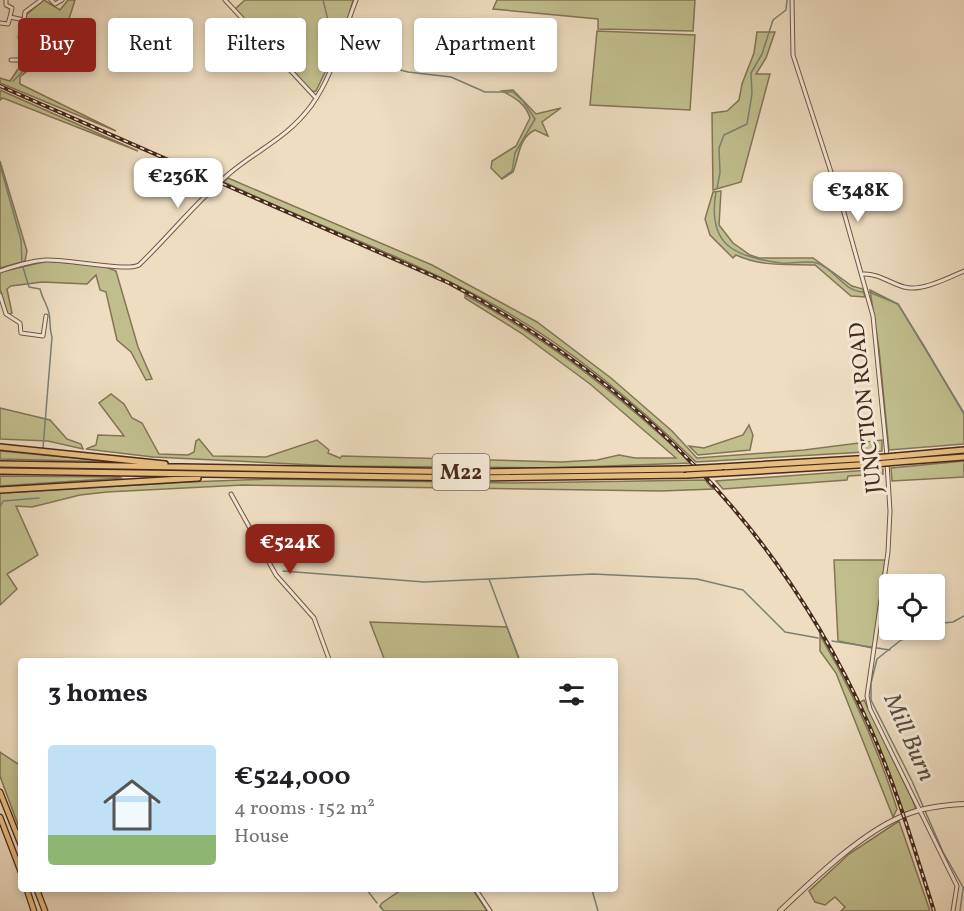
<!DOCTYPE html>
<meta charset="utf-8">
<style>
:root{--surface:#fff;--page:#f6f6f6;--text:#202124;--muted:#757577;--accent:#8f2418}
body{margin:0;font-family:Vollkorn,serif;background:var(--page);color:var(--text);height:100vh;display:flex;flex-direction:column;font-size:22px;white-space:nowrap}
*{box-sizing:border-box;margin:0}
p{font-size:20px;color:var(--muted)}
.icon{flex:none;width:33px;height:33px;fill:none;stroke:currentColor;stroke-width:2;stroke-linecap:round;stroke-linejoin:round}
.map{position:relative;flex:1;overflow:hidden}
.drawer{position:absolute;left:18px;top:658px;width:600px;height:234px;display:flex;flex-direction:column;background:var(--surface);border-radius:6px;box-shadow:0 3px 9px #0003}
.drawer>*{flex:none}
.banner{position:absolute;left:18px;top:18px;width:600px;height:54px;display:flex;gap:12px}
.tools{position:absolute;left:879px;top:574px;display:grid;gap:12px}
.tools a{display:grid;place-items:center;width:66px;height:66px;border-radius:6px;background:var(--surface);box-shadow:0 3px 9px #0003;font-size:30px}
.price{position:absolute;translate:-50% -51px;padding:0 14px;border-radius:12px;background:#fff;color:#222;font-size:20px;line-height:39px;filter:drop-shadow(0 2px 3px #0008)}
.price::after{content:'';position:absolute;left:50%;top:36px;width:18px;height:14px;margin-left:-9px;background:inherit;clip-path:polygon(0 0,100% 0,50% 100%)}
.price.selected{background:var(--accent);color:#fff}
ul{padding:0;list-style:none}
li{display:flex;align-items:center;gap:18px;height:150px;padding:0 30px}
li span{display:grid;place-items:center;flex:none;width:168px;height:120px;border-radius:6px;color:#555}
li>.icon{margin-inline-start:auto}
span .icon{width:72px;height:72px;fill:#fffc;stroke-width:1}
li b{font-size:26px}
h2{display:flex;justify-content:space-between;align-items:center;height:72px;padding:0 30px;font-size:26px}
.tag{padding:0 21px;border-radius:6px;background:var(--surface);box-shadow:0 3px 9px #0003;font-size:21px;line-height:54px}
.tag.selected{background:var(--accent);color:#fff}
.map>svg:first-child{display:block}
.green{fill:#c1be8d;stroke:#847455;stroke-width:1.5}
.lines{fill:none;stroke-linecap:round;stroke-linejoin:round}
.stream{stroke:#798175;stroke-width:1.5}
.minor-casing{stroke:#725646;stroke-width:5}
.tertiary-casing{stroke:#725646;stroke-width:6}
.trunk-casing{stroke:#48291d;stroke-width:7}
.motorway-casing{stroke:#48291d;stroke-width:8}
.minor{stroke:#f4e9d7;stroke-width:3}
.tertiary{stroke:#f4e9d7;stroke-width:4}
.trunk{stroke:#e7be80;stroke-width:4.5}
.motorway{stroke:#e7be80;stroke-width:5}
.rail-casing{stroke:#48291d;stroke-width:4}
.rail{stroke:#f4e9d7;stroke-width:1.5;stroke-dasharray:4.5;stroke-linecap:butt}
.motorway-bridge-casing{stroke:#48291d;stroke-width:8;stroke-linecap:butt}
.motorway-bridge{stroke:#e7be80;stroke-width:5}
.labels{text-anchor:middle;stroke-width:6;stroke-linejoin:round;paint-order:stroke}
.shield{fill:#f4e9d7;stroke:#7c6355;stroke-width:1.5}
.shield-label{font-size:21px;font-weight:bold;fill:#48291d}
.street-label{font-size:22px;fill:#48291d;stroke:#f4e9d7}
.water-label{font-size:24px;font-style:italic;fill:#5c4e42;stroke:#f4e9d7}
</style>
<div class="map">
<svg width="964" height="911" viewBox="0 0 964 911">
<rect width="100%" height="100%" fill="#eeddc1"/>
<filter id="stains"><feTurbulence type="fractalNoise" baseFrequency=".00333" numOctaves="4"/><feColorMatrix values="0 0 0 0 .2 0 0 0 0 .09 0 0 0 0 .02 0 0 0 .5 -.17"/></filter>
<radialGradient id="worn" r=".72"><stop offset=".6" stop-color="#630" stop-opacity="0"/><stop offset="1" stop-color="#630" stop-opacity=".3"/></radialGradient>
<path class="green" d="M44,0L60,10L68,0H75L67,25L49,38L37,63L20,77V84L116,131L0,83V78L10,81L33,47L23,38L26,15Z
M245,0H353L344,33L316,91L311,92L235,9Z
M497,0H695L693,31L598,29V19L493,9Z
M597,31L695,35L690,110L590,105Z
M757,32H775L766,58L756,74H770L741,182L713,190L712,113L727,111L739,100L742,84L754,53Z
M0,90L9,94L138,151L3,98L0,100Z
M513,90L536,114L561,108L542,122L548,136L535,130C518,138 519,158 513,172L502,179L491,168L492,161L516,146L530,118C525,102 513,97 502,91Z
M0,161L27,251L25,261L0,268Z
M228,178L432,265L537,322L611,378L672,431L697,458L804,450L882,440V451L696,462C636,403 570,347 496,306C409,257 314,225 224,182Z
M721,191L719,225L733,243L750,255L759,258H813L852,286L863,289L865,297L851,296L815,265C787,264 762,267 736,255L733,258L710,235L705,219L713,192Z
M48,261L103,266L116,271L138,347L152,379L146,380L131,352L117,340L106,292L100,290L96,275L87,284L42,282L11,286L7,289L12,313L8,315L0,289V272Z
M870,290L898,304L924,346L964,414V444L889,450L879,349Z
M465,295C529,329 585,369 639,416C656,431 675,446 690,463L551,468L334,466L153,457L86,449L96,445L98,435L124,436L99,403L111,394L124,404L132,418L142,423L159,454L188,455L194,452L196,441L199,439L213,456L266,457L317,440L329,450L328,453L340,458L342,456L561,462L597,460L619,455L635,458H676L590,384L521,333L465,298Z
M0,408L50,420L67,439L81,444L83,449L48,441L0,439Z
M749,425L753,435L750,450L698,455L689,446L704,448L743,435Z
M0,451L118,462L0,459Z
M964,461V477L892,481L891,468Z
M883,469V474L848,476L847,480L723,489L716,481Z
M0,476L119,477L121,478L0,486Z
M272,479L515,483L705,480L713,489L661,491L243,485L107,492L80,495L32,507L16,506L38,555L7,574L17,589L0,605V493L188,482Z
M834,560H885L873,648L838,641Z
M370,622L507,627L520,661H385Z
M820,635C852,690 878,748 897,809L893,817L836,673L820,651Z
M864,700L912,799L916,809L904,813L860,702Z
M0,752L21,766V833L0,776Z
M899,821L930,911H841L845,907L835,897L825,905L815,902L809,891L849,854Z
M401,890H473L487,911H384L380,906L382,903Z"/>
<g class="lines">
<path class="stream" d="M323,0L334,44L337,46
M342,49L363,60L408,72L451,77L485,92H513L523,101L535,119L515,153L512,171L502,178
M13,81L32,63L40,42L46,39
M0,100L2,98
M0,165L21,240L22,264L29,287L40,289C42,298 47,304 49,313C51,322 49,328 52,337L43,448
M717,188L720,173L719,148L724,135L747,124L752,94L751,73L762,54L773,20L786,10L787,0
M716,192C707,244 733,257 781,263C792,264 807,260 817,263C835,269 843,291 863,292
M869,292L898,304L964,413
M0,507L3,501L39,498
M283,571L424,582L593,574L697,579L743,590L785,632L818,638
M489,579L520,662
M934,624L953,622L964,616
M917,630L913,637L901,640L877,659L871,683V700L912,781L943,852L964,889
M832,641L890,650
M367,890L377,903
M592,890L598,911
M380,907L384,911
M960,911L963,889"/>
<defs>
<path id="minor" d="M6,0V5L12,8L10,17L24,20L25,12L41,0
M51,0L55,4L62,0
M225,0L316,98
M792,0L793,55L843,209L873,316L887,456
M0,23L8,24L10,17
M11,60H19L28,48L20,37L24,20
M0,271C15,266 30,261 46,260C67,259 127,272 139,265C170,235 197,201 230,173C260,148 286,139 311,106C334,74 342,36 356,0
M863,274C877,273 890,283 904,287C921,292 948,278 964,271
M0,295L6,314L20,323L21,333L43,336L46,316
M887,463L890,511L888,552L867,696L870,709L957,886L953,911
M231,494L276,575L314,618L330,662
M476,890L490,911"/>
<path id="tertiary" d="M780,911C814,879 862,832 905,815C924,807 944,805 964,804"/>
<path id="trunk" d="M0,792L21,845
M0,817L21,872
M27,890L34,911
M37,890L45,911"/>
<path id="motorway" d="M0,447L165,464
M897,456L964,450
M897,462L964,457
M0,464L471,472L683,469
M721,467L874,458
M0,471L473,478L687,475
M725,473L875,464
M0,490L198,478"/>
</defs>
<use href="#minor" class="minor-casing"/>
<use href="#tertiary" class="tertiary-casing"/>
<use href="#trunk" class="trunk-casing"/>
<use href="#motorway" class="motorway-casing"/>
<use href="#minor" class="minor"/>
<use href="#tertiary" class="tertiary"/>
<use href="#trunk" class="trunk"/>
<use href="#motorway" class="motorway"/>
<defs>
<path id="rail" d="M0,86L449,283C637,382 781,529 868,723C895,783 914,848 934,911"/>
</defs>
<use href="#rail" class="rail-casing"/>
<use href="#rail" class="rail"/>
<defs>
<path id="motorway-bridge" d="M874,458L897,456
M875,464L897,462
M683,469L721,467
M687,475L725,473"/>
</defs>
<use href="#motorway-bridge" class="motorway-bridge-casing"/>
<use href="#motorway-bridge" class="motorway-bridge"/>
</g>
<g class="labels">
<rect class="shield" x="432.5" y="454" width="57" height="36" rx="4.5"/>
<g class="shield-label">
<text x="461" y="479">M22</text>
</g>
<g class="street-label">
<text transform="translate(864 408) rotate(-96)" y="8">JUNCTION ROAD</text>
</g>
<g class="water-label">
<text transform="translate(910 737) rotate(66)" y="8">Mill Burn</text>
</g>
</g>
<rect width="100%" height="100%" filter="url(#stains)"/>
<rect width="100%" height="100%" fill="url(#worn)"/>
</svg>
<div class="tools">
<a><svg class="icon" aria-label="locate" viewBox="0 0 24 24"><circle cx="12" cy="12" r="6"/><path d="M12 2v4M12 18v4M2 12h4M18 12h4"/></svg></a>
</div>
<b class="price" style="left:178px;top:209px">€236K</b>
<b class="price" style="left:858px;top:223px">€348K</b>
<b class="price selected" style="left:290px;top:575px">€524K</b>
<div class="banner">
<a class="tag selected">Buy</a>
<a class="tag">Rent</a>
<a class="tag">Filters</a>
<a class="tag">New</a>
<a class="tag">Apartment</a>
</div>
<section class="drawer">
<h2>3 homes<svg class="icon" aria-label="filters" viewBox="0 0 24 24"><path d="M4 7h16M4 17h16"/><circle cx="9" cy="7" r="2"/><circle cx="15" cy="17" r="2"/></svg></h2>
<ul>
<li><span style="background:linear-gradient(#bfe0f5 75%,#8fb573 0)"><svg class="icon" aria-label="home" viewBox="0 0 24 24"><path d="M3 11l9-7 9 7M6 9v11h12V9"/></svg></span><div><b>€524,000</b><p>4 rooms · 152 m²</p><p>House</p></div></li>
</ul>
</section>
</div>
